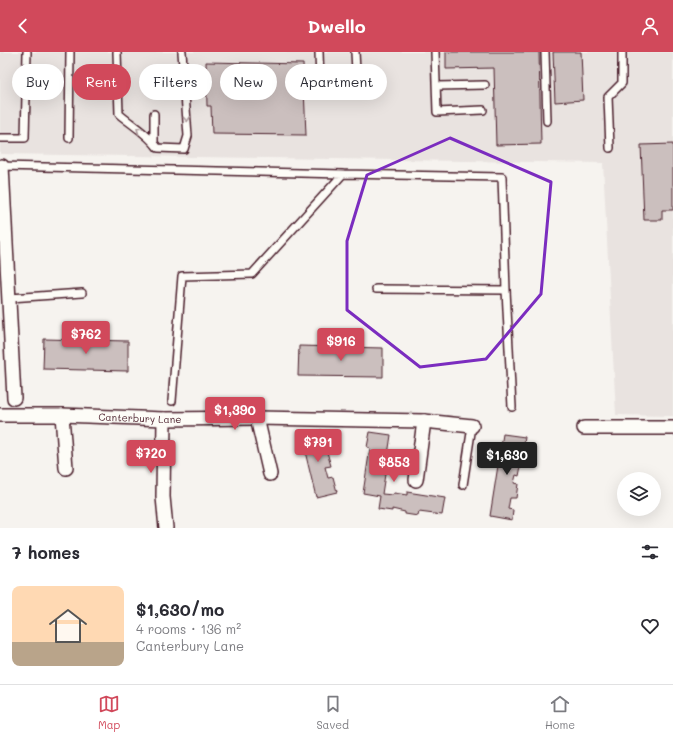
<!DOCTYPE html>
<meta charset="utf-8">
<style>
:root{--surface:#fff;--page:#f7f7f7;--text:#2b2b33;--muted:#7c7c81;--line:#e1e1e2;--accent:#d1495b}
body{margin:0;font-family:Mali,sans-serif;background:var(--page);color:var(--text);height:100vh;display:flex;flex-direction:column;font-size:15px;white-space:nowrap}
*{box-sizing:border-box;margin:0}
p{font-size:13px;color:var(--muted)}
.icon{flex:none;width:22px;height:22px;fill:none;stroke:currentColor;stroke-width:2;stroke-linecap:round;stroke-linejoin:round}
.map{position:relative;height:476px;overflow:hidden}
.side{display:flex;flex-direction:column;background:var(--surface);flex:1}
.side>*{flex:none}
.hud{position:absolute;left:12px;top:12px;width:400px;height:36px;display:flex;gap:8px}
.tools{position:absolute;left:617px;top:420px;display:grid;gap:8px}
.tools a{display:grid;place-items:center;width:44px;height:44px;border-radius:50%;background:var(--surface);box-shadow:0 4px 16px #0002;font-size:20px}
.price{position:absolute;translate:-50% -34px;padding:0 9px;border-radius:4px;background:var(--accent);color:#fff;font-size:13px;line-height:26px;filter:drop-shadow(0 1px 2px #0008)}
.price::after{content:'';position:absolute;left:50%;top:24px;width:12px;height:9px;margin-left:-6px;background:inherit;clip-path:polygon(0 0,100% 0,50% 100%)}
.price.current{background:#222;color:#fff}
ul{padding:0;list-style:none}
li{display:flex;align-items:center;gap:12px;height:100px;padding:0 12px}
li+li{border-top:1px solid var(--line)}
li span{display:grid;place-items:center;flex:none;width:112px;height:80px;border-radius:8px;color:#555}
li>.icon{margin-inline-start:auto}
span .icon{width:48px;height:48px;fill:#fffc;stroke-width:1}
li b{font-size:17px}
h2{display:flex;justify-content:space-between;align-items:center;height:48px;padding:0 12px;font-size:17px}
.chip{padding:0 14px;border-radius:18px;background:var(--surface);box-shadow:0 4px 16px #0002;font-size:14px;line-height:36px}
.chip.current{background:var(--accent);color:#fff}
header{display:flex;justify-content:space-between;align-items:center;height:52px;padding:0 12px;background:var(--accent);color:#fff;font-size:18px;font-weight:700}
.tab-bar{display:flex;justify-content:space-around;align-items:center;height:56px;border-top:1px solid var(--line);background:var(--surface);font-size:11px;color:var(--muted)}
.tab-bar a{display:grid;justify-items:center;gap:2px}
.tab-bar .current{color:var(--accent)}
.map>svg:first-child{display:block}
.built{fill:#e9e3e0}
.building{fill:#cbbfbe;stroke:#4a1f2b}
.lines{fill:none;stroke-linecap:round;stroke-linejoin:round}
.service-casing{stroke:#4a1f2b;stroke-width:10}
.minor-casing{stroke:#4a1f2b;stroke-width:16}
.service{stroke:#fdfcf7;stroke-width:7}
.minor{stroke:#fdfcf7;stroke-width:13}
.oneway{stroke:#ac999b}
.marked{fill:none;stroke:#7b2cbf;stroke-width:3;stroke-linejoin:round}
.labels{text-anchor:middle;stroke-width:4;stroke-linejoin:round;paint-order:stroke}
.street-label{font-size:10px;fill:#4a1f2b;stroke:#fdfcf7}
</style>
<header><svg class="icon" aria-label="back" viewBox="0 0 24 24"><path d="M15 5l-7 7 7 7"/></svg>Dwello<svg class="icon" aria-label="person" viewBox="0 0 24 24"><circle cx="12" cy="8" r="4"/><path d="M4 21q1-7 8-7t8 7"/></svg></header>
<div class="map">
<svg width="673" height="476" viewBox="0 0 673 476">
<rect width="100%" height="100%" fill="#f6f3ef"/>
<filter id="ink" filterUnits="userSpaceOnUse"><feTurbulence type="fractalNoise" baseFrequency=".025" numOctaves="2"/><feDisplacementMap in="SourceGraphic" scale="8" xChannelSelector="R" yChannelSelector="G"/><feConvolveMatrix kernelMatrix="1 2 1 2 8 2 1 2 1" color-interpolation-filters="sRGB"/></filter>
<g filter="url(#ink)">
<path class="built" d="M0,0H673V364L616,363L603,111L0,102Z"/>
<path class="building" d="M446,0H539L541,92L496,93L494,16L446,17Z
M553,0H581L583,48L555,50Z
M206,10L303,12L306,83L212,82L211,54H207Z
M673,92V158H662V168H644L641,93Z
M44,287L128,289V319L43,317Z
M299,294L383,296V325L298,324Z
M322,378L326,392L322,393L324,400H327L331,414L325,415L328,426L333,425L337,440L316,445L301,383Z
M370,380L391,383L382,442L393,443L394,441L407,443V440L445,446L442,463L419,460L418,464L405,462V460L392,457V459L378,457L380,444L363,441L370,396L367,395Z
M503,382L525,385L523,399L518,398L516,408L522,409L519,424L516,423L514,431L518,432L516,446H510L508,457L513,458L512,468L490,464Z"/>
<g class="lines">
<defs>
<path id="service" d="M117,0L119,62C132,73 148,82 158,96L184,97L188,84L182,0
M319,0L320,32L353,30L356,19L355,0
M435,0L437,60L483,58
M545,0L547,69
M437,34L485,33
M0,86H25L27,0
M69,86L70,0
M154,90V62
M610,96L608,45L622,31V0
M0,114L343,122
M376,237L506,238
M10,246L82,241
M172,349L182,224L252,222L343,122L502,125L506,238L512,355
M463,433L472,374"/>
<g id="minor">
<path d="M2,114L14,346"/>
<path id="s1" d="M0,363H62L164,367L257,366L424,369L472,374"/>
<path d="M62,363L66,416"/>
<path d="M257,366L270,422"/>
<path d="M164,367L163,445L166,476"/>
<path d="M584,376H673"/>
<path d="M416,428L424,369"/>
</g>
</defs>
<use href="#service" class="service-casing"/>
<use href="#minor" class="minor-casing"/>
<use href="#service" class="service"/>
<use href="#minor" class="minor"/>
</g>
<defs><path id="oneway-chevron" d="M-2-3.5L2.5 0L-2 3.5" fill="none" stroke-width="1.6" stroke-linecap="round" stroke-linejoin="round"/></defs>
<g class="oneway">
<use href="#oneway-chevron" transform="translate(187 67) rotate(86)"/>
<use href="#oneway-chevron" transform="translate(139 78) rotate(-143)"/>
</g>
</g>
<path class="marked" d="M450,86L551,130L541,242L486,307L420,315L347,258V189L367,123Z"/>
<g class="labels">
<g class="street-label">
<text dy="4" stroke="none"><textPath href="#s1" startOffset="140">Canterbury Lane</textPath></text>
</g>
</g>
</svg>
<div class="tools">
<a><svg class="icon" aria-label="layers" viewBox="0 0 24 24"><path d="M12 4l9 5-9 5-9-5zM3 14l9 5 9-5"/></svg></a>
</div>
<b class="price" style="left:86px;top:303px">$762</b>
<b class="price" style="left:341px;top:310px">$916</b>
<b class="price" style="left:235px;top:379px">$1,390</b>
<b class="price" style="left:318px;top:411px">$791</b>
<b class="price" style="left:151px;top:422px">$720</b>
<b class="price current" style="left:507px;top:424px">$1,630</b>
<b class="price" style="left:394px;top:431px">$853</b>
<div class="hud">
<a class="chip">Buy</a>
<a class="chip current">Rent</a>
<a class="chip">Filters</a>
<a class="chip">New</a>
<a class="chip">Apartment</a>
</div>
</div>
<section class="side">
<h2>7 homes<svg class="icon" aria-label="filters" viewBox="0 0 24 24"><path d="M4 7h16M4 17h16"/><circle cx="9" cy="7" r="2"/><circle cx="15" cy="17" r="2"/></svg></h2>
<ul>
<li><span style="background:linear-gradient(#ffd9b3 70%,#b9a48a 0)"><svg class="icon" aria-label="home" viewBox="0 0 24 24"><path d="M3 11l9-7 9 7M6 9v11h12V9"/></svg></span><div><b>$1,630/mo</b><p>4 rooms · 136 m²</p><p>Canterbury Lane</p></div><svg class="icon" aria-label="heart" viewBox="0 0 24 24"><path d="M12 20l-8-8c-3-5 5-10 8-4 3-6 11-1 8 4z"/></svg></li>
</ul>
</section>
<nav class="tab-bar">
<a class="current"><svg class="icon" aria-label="map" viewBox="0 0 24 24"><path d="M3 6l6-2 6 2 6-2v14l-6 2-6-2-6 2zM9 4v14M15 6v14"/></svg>Map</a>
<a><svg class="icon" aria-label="saved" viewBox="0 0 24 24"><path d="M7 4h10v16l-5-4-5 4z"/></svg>Saved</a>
<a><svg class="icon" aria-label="home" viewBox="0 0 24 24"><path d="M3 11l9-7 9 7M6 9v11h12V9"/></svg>Home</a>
</nav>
